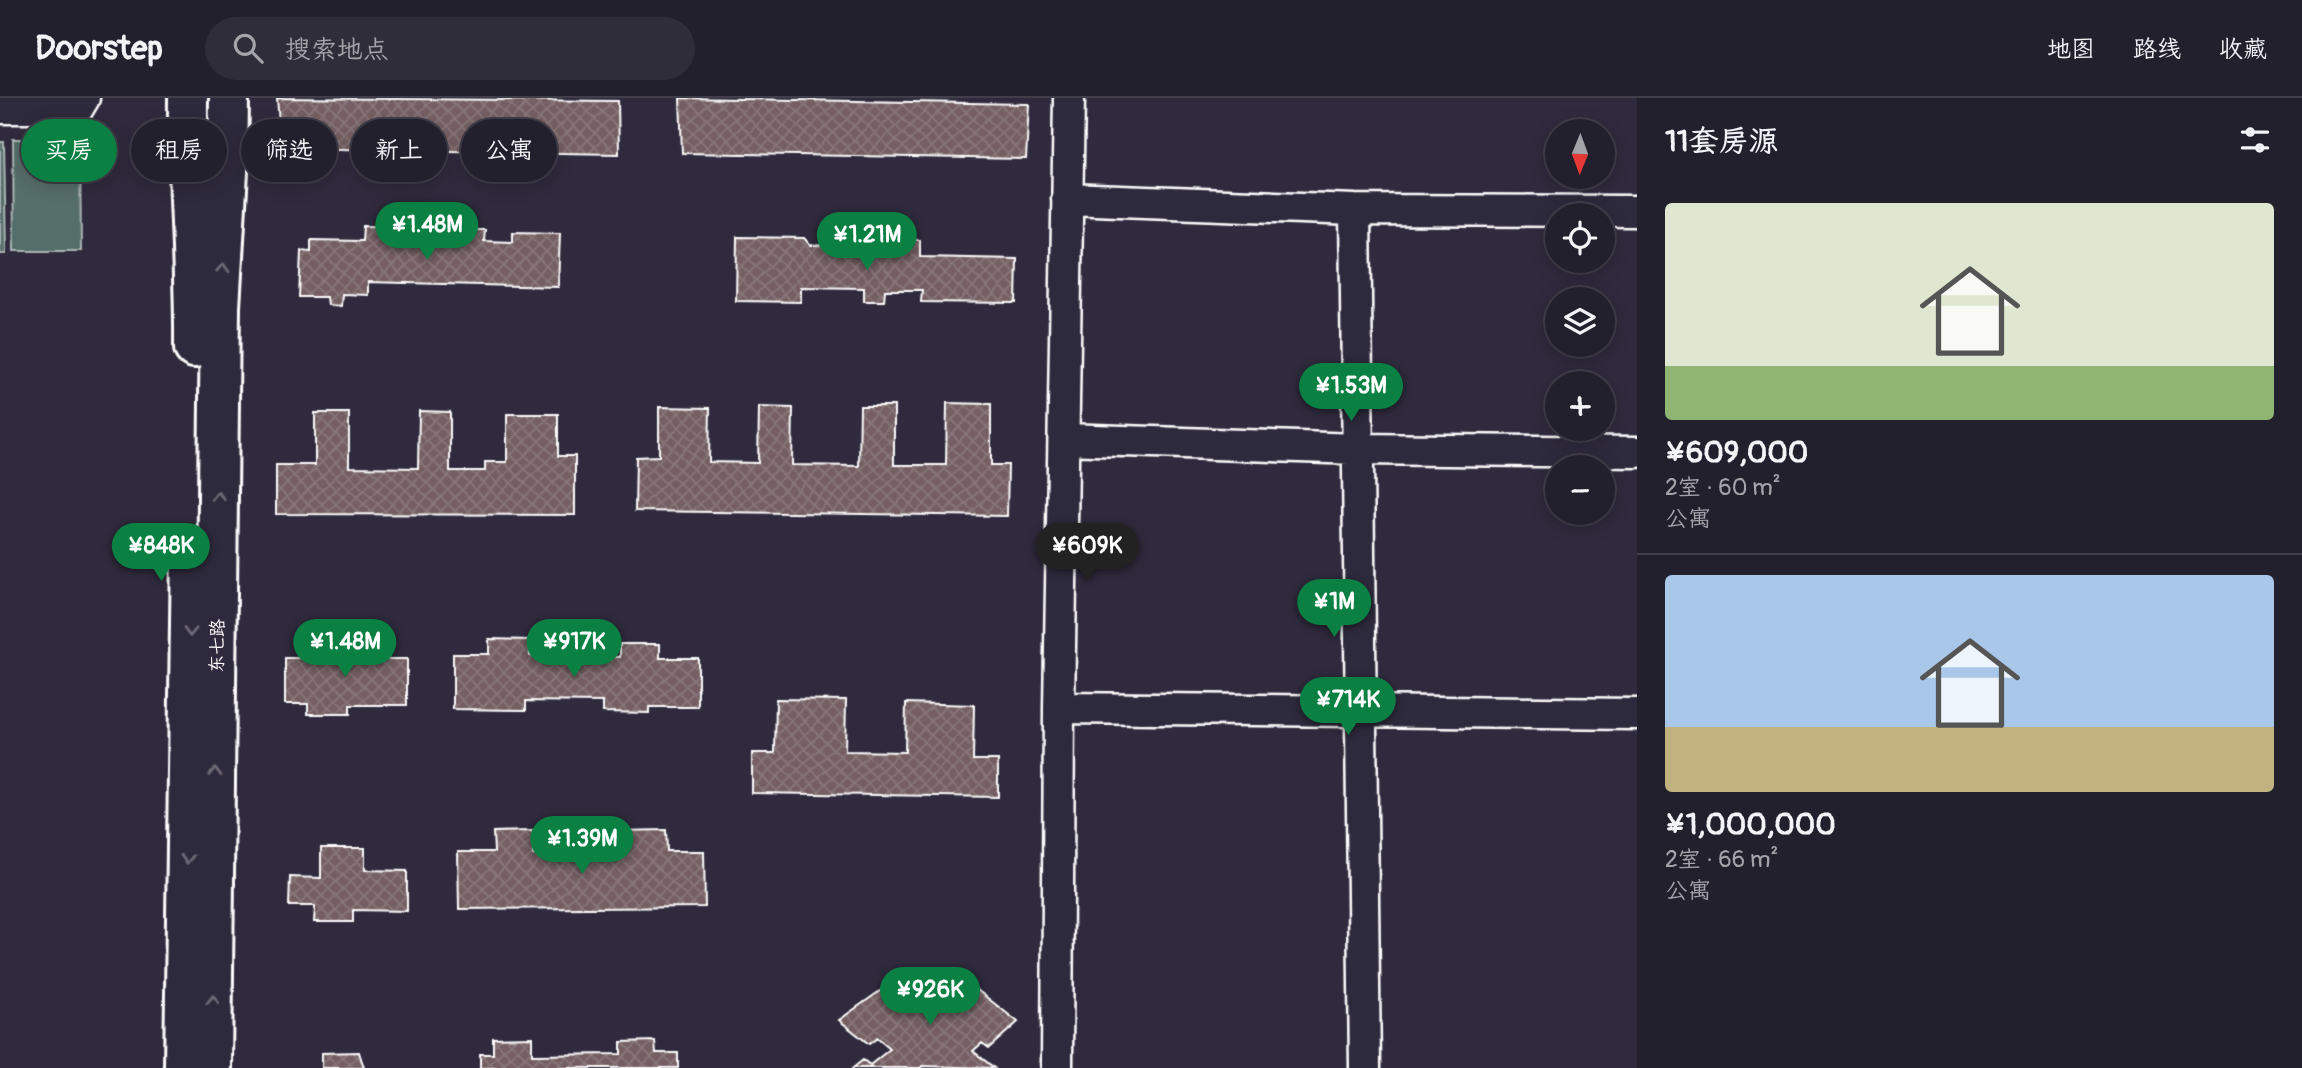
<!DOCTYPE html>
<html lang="zh">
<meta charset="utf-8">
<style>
:root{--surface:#23202e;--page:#2f2d3a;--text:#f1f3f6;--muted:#a3a3aa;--line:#403e4a;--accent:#0b8043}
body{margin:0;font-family:Pangolin,"LXGW WenKai TC",sans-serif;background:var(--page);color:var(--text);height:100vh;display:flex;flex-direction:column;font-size:26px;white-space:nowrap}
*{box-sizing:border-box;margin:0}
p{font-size:23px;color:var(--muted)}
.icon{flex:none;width:38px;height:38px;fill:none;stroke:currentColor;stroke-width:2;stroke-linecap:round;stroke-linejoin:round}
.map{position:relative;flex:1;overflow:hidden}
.sheet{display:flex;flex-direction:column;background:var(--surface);width:665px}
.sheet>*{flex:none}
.guide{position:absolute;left:21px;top:21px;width:665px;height:63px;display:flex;gap:14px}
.needle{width:46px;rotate:181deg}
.fabs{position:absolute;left:1545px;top:21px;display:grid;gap:14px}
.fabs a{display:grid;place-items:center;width:70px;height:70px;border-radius:50%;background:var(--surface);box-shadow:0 4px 18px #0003,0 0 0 2px var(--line);font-size:35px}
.price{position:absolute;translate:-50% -60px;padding:0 16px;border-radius:24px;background:var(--accent);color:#fff;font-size:23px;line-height:46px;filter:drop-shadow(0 2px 4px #0008)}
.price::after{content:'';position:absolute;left:50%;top:42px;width:21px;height:16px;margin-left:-10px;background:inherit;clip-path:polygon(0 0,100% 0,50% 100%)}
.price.current{background:#222;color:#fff}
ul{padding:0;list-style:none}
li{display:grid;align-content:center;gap:14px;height:371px;padding:0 28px}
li+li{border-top:2px solid var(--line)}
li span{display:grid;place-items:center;height:217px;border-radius:7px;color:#555}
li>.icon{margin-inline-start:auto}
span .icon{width:126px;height:126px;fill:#fffc;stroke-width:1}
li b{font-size:30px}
h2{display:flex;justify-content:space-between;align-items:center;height:84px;padding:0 28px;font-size:30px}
.pill{padding:0 24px;border-radius:32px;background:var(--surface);box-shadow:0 4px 18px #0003,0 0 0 2px var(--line);font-size:24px;line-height:63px}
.pill.current{background:var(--accent);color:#fff}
header{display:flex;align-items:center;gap:42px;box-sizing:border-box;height:98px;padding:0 35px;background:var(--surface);border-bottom:2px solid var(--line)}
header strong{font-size:33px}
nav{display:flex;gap:38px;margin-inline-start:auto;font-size:24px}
.search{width:490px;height:63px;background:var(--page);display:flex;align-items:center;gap:18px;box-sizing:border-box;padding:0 24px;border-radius:38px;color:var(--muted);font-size:26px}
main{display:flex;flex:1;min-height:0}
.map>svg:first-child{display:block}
.pitch{fill:#576e69;stroke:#abb6b4;stroke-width:2}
.building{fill:url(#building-cross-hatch);stroke:#fff;stroke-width:2}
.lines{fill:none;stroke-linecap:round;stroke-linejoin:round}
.minor-casing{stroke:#fff;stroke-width:35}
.secondary-casing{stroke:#fff;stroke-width:44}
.minor{stroke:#2f2a3d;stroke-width:30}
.secondary{stroke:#2f2a3d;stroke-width:38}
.oneway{stroke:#6d6a77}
.labels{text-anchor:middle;stroke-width:6;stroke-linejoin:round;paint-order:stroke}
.street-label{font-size:18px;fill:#fff;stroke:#2f2a3d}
</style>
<header>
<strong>Doorstep</strong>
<div class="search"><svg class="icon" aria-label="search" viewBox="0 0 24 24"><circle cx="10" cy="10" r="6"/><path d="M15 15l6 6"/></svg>搜索地点</div>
<nav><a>地图</a><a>路线</a><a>收藏</a></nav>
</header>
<main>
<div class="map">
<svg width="1637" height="970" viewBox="0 0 1637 970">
<defs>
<pattern id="building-cross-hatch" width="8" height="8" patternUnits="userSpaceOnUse" patternTransform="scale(1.75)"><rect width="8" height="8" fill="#745f62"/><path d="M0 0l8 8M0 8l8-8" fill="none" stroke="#89777a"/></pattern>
</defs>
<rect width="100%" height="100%" fill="#2f2a3d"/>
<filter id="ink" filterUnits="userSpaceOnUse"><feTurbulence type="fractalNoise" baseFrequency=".0143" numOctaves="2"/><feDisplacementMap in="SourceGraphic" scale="14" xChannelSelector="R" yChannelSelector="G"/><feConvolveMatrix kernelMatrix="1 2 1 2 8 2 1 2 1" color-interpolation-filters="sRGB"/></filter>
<g filter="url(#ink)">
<path class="pitch" d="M80,41L81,153H14L13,41Z
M0,44H4L6,156H0Z"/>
<path class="building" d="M277,0L618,3L619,56L281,50Z
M680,0L1029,6L1026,61L682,55Z
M363,128L417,129V141L448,142L449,132H485L484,143L513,144V134L560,135L558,189L368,184V197L342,196L341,208L328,207L327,199H299L301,153L311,154V142L362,143Z
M737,139L804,140L810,147L862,148V141L920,142V159L1017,161L1016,205L921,204L922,192H885L884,203H864V190L801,189V204L736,203Z
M947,305L991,306V367H1008L1007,418L635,413L636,359L659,358V309L710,310L709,364L758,365L759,309L793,310L792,367L859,368L860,308H894V367H946Z
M419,313L450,314V373H485V364H507V316H558V358H575V417L276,416V367H315V315H349V369L418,370Z
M322,541H366V561H407V607H350V616H308V606H285V560H322Z
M489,541L530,542V558L620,559V546H660V560H698V609H649V615L603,614V604L526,603V612L453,611V556H489Z
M776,601L846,602L845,653L905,654L906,605L974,607L973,662H998V699L752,695V655H775Z
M666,732L667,753H704L705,809L459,811L458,754H494L493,734L533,733V757L617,756V733Z
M321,750H365V772L407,773V813L353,812V824H314L315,808H289L290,779L321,780Z
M958,877L1018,924L989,950L982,945L973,953L994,970L922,968L921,970H853L863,962L870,967L890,951L877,940L869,946L839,922L897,881L921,904L935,903Z
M532,939V957L621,956V944L655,943L656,955H678V970H480V956H493V940Z
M359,954L364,970H322V955Z"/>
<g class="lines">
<defs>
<path id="minor" d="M0,10H78L84,0
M1067,101L1355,112L1637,113
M1355,112L1365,970
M1064,341L1358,351L1637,354
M1059,610L1637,616
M1057,970L1059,610L1069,0"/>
<path id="secondary" d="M188,0C187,83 195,166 194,250
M184,970L191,450
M212,970L220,209L228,74L229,0"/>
</defs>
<use href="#minor" class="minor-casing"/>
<use href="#secondary" class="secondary-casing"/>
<use href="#minor" class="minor"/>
<use href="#secondary" class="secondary"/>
</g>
<defs><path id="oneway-chevron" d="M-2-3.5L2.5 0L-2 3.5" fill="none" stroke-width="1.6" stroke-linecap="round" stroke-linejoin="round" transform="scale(1.75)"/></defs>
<g class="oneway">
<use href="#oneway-chevron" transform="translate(223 170) rotate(-87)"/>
<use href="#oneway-chevron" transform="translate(218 398) rotate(-89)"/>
<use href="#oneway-chevron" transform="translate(190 534) rotate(91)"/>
<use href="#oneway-chevron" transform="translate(215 674) rotate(-89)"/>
<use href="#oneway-chevron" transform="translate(187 761) rotate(91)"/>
<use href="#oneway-chevron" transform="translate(213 902) rotate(-89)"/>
</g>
</g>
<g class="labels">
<g class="street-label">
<text transform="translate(217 548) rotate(-89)" y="6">东七路</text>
</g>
</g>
</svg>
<div class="fabs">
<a><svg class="needle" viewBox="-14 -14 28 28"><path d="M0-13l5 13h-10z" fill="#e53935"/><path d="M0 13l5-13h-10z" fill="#a3a3aa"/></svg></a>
<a><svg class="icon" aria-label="locate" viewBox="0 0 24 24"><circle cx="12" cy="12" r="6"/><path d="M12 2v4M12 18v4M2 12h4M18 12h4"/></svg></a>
<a><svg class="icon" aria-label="layers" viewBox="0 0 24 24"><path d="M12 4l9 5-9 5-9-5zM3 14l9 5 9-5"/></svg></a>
<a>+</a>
<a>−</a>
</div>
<b class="price" style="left:427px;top:164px">¥1.48M</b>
<b class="price" style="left:867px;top:174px">¥1.21M</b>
<b class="price" style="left:1351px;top:325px">¥1.53M</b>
<b class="price" style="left:161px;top:485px">¥848K</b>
<b class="price current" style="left:1087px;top:485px">¥609K</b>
<b class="price" style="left:1334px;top:541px">¥1M</b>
<b class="price" style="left:345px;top:581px">¥1.48M</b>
<b class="price" style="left:574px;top:581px">¥917K</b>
<b class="price" style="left:1348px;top:639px">¥714K</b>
<b class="price" style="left:582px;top:778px">¥1.39M</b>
<b class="price" style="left:930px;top:929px">¥926K</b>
<div class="guide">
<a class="pill current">买房</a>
<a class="pill">租房</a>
<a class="pill">筛选</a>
<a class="pill">新上</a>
<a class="pill">公寓</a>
</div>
</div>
<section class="sheet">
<h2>11套房源<svg class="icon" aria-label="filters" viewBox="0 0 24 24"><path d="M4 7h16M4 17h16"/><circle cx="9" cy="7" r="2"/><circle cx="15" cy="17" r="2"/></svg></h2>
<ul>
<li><span style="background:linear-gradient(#dfe7d0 75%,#8fb573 0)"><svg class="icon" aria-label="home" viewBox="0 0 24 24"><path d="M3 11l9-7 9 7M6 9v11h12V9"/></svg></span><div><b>¥609,000</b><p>2室 · 60 m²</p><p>公寓</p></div></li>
<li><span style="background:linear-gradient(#a9c7e8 70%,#c2b280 0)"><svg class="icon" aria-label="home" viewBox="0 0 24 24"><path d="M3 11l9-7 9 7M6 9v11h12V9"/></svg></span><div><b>¥1,000,000</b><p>2室 · 66 m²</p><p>公寓</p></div></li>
</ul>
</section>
</main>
